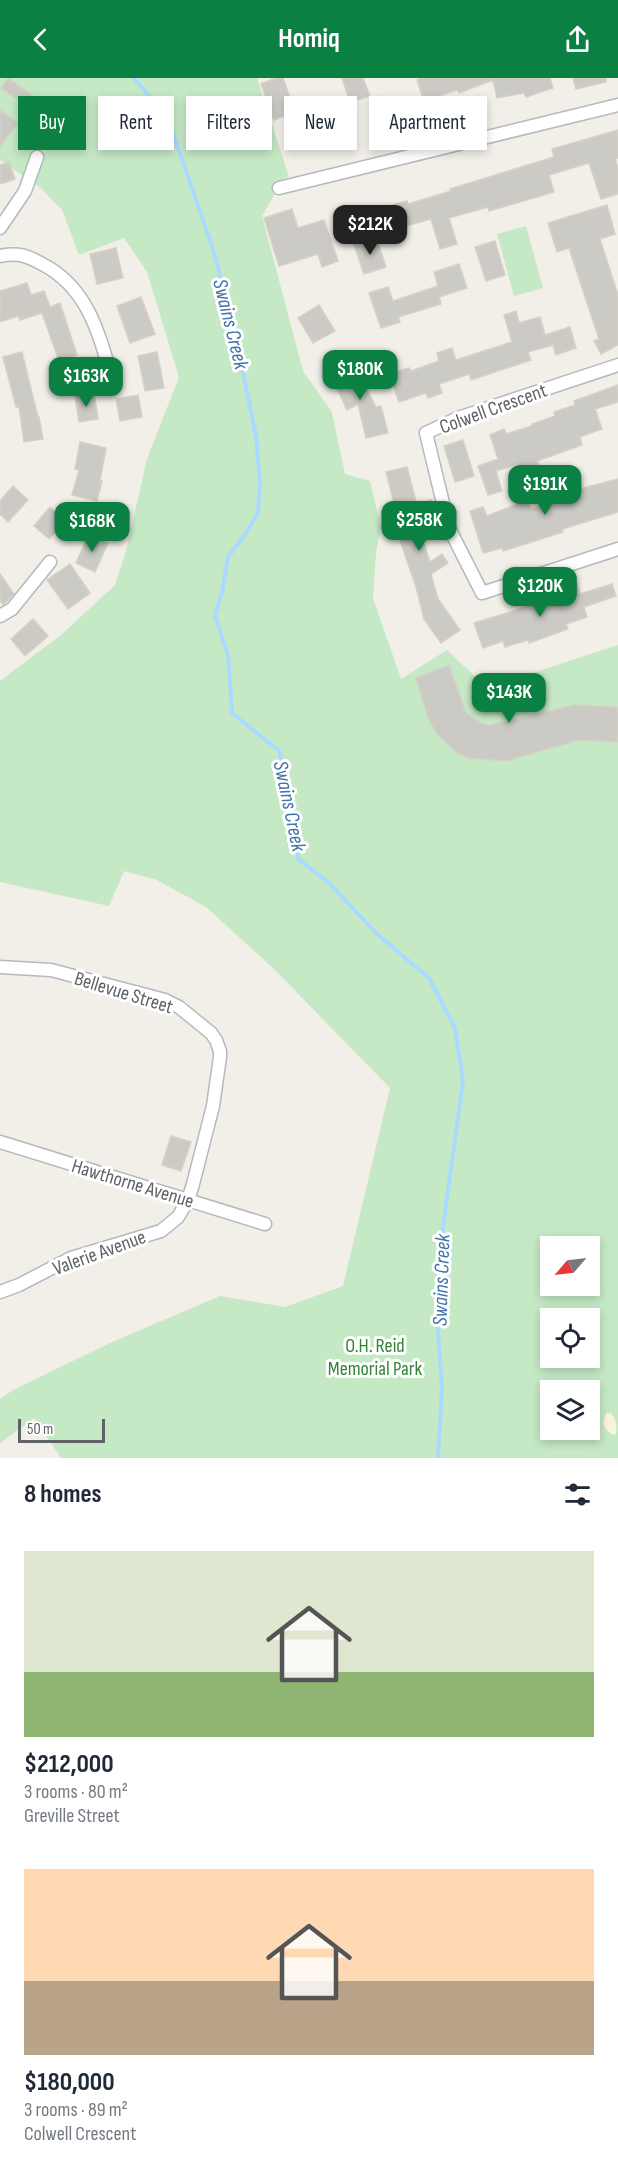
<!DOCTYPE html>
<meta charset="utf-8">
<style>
:root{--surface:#fff;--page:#f2f2f3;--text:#1f2937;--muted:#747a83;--accent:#0b8043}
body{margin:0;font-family:"Sofia Sans Condensed",sans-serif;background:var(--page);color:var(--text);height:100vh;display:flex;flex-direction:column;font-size:22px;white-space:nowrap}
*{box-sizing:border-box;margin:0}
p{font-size:20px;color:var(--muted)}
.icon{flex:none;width:33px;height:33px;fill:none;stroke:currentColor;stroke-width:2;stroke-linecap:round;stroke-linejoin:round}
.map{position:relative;height:1380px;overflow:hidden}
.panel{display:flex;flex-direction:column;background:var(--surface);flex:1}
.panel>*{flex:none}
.guide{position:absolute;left:18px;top:18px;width:582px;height:54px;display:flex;gap:12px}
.needle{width:39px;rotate:242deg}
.fabs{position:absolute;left:540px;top:1158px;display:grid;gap:12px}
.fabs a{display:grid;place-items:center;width:60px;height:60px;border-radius:0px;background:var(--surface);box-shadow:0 3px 9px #0003;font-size:30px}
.scale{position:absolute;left:18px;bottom:15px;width:87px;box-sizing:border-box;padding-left:6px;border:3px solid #5f6368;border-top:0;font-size:16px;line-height:21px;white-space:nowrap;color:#5f6368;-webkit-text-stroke:4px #fff;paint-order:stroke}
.price{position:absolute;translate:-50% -51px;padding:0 14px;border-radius:12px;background:var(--accent);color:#fff;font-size:20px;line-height:39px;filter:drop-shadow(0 2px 3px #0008)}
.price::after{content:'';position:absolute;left:50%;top:36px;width:18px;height:14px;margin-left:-9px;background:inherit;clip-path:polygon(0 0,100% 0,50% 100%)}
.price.active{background:#222;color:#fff}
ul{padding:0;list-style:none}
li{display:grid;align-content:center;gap:12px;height:318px;padding:0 24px}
li span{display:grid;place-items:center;height:186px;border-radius:0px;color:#555}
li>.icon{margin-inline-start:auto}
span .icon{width:108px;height:108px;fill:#fffc;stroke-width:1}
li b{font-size:26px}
h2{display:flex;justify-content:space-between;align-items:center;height:72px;padding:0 24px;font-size:26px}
.pill{padding:0 21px;border-radius:0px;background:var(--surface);box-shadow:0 3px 9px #0003;font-size:21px;line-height:54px}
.pill.active{background:var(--accent);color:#fff}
header{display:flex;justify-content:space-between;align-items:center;height:78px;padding:0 24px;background:var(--accent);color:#fff;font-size:27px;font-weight:700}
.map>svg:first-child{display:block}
.green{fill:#c5e8c5;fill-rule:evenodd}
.sand{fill:#fbf3d9}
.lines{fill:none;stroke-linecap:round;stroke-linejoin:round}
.stream{stroke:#aadaff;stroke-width:4}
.building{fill:#cccac5;stroke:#d6d1c6;stroke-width:1.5}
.minor-casing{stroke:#b5b8bc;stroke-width:15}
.minor{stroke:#fff;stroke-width:12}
.labels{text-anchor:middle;stroke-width:6;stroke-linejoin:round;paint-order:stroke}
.street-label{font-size:20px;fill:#5f6368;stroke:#fff}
.park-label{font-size:20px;fill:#348238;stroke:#fff}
.water-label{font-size:21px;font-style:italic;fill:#4174aa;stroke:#fff}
</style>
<header><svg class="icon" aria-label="back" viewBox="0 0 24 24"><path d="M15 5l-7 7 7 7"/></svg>Homiq<svg class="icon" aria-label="share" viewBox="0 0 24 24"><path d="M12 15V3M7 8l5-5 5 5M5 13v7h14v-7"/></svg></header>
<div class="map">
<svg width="618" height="1380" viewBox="0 0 618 1380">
<rect width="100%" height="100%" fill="#f1efe8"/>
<path class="green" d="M0,0H257L289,99L283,101L262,138L303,293L332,334L345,396L370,403L381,449L376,475L373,520L401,601L447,572L487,610L618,567V1380H61L34,1340L0,1365V1321L13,1312L110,1265L220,1218L285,1229L343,1208L390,1010L274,891L206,829L157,802L124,793L109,828L0,804V603L61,557L115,507L126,473L147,381L179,299L147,194L124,160L79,177L62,132L42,111L0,82ZM550,1168H590V1208H550ZM550,1240H590V1280H550ZM550,1312H590V1352H550Z
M526,148L543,210L514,218L497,156Z"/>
<path class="sand" d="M607,1335H611C616,1340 618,1351 615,1357C605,1355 600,1344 607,1335Z"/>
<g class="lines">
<path class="stream" d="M134,0L168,41L212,168L232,240L256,358L260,406L258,434L247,454L228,479L223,510L215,537L228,577L232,635L279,673L296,757L298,781L328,804L376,855L429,900L455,950L463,1003L439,1179L437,1240L442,1309L438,1380"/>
</g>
<path class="building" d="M8,0L32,17L25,27L1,10Z
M276,0H283L295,34L274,42L261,6Z
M342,0H363L370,18L350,24Z
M422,0H550L553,10L526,19L524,15L497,20L493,2L459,15L457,12L424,23L417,2Z
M573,0H606V4L576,11Z
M413,21L418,39L393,47L387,29Z
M0,32L18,45L0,69Z
M618,52V80L615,81L618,90V116L601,121L589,85L549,97L554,114L489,133L488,129L449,140L457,166L440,171L431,141L392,152L385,129L407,123L408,126L451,113L450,111L554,79L552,71Z
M9,84L15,101L0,106V87Z
M607,127L615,156L600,161L618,217V267L601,276L594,263L599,261L569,170L557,174L548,145Z
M292,131L298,150L324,142L338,183L322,189L318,176L279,188L264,140Z
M376,159L386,189L364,196L354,167Z
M495,163L505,197L486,203L475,169Z
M116,170L123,200L97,206L90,176Z
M459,186L467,210L439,219L441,226L398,239L400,244L381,250L369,215L388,209L393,223L438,208L434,194Z
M27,205L31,217L44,213L50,229L60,225L77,277L59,283L42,235L20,242L18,238L0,244V213Z
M141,219L155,256L130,265L117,228Z
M319,227L335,253L313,265L298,240Z
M516,233L519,245L540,239L545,257L570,249L576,270L556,277L553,267L528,274L531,282L471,302L469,296L439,306L442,315L428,320L426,315L399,324L389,296L409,290L411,293L439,283L437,275L452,270L456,282L512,264L504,237Z
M22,274L38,339H39L43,361L24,364L19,328L16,329L3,279Z
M157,274L164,310L145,313L138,278Z
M354,286L376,329L381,328L388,355L366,360L358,326L347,332L331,298Z
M618,307V324L595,331L602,351L580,359L582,367L537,383L539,388L521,394L518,386L496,393L502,413L488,417L478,388L498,381L490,357L504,351L506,356L532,348V346L555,338L554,334L575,327L574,323Z
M94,315L98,341L79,344L75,318Z
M138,317L142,339L120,343L116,321Z
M463,362L474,398L455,404L444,368Z
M80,364L106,370L100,403H102L97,423L72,417L79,392L75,391Z
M407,389L417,427L431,422L436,436L420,442L425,456L421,458L430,484L442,476L448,485L431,496L438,521L460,552L441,565L424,541L416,509L392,439L397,437L386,394Z
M618,401V434L562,451L563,454L503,473L502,470L483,475L470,433L483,429L487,438L528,422L531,431L555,424L550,410L569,403L572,413Z
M13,408L28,422L8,444L0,436V423Z
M50,429L65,443L49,461L34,448Z
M89,456L108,465L95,494L76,485Z
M70,486L90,515L68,531L47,502Z
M0,496L14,516L3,527L0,522Z
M577,506L580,516L612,506L616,518L584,529L587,539L566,546L568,551L529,565L528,562L505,569L503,563L483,570L474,545L517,532L533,525L536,533L564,523L560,511Z
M33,541L48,558L25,578L11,561Z
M449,587L466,635L483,646L490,647L575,627L618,629V664L579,662L506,683L469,680L456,674L436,655L427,637L416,600Z
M171,1058L191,1064L181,1093L162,1087Z"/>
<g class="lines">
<defs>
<path id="minor" d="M279,110L618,27
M0,150L25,113L37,79
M0,178C19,174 28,178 44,187C83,208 97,247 108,287
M618,287L458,340L426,355L449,450L482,515L618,471
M0,538L12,531L50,484
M0,889L51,892L165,922L179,929L211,955L216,962L220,973V979L213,1028L193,1106L188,1122L178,1139L161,1153L71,1180L19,1207L0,1214
M0,1064L265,1146"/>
</defs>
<use href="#minor" class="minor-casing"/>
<use href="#minor" class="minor"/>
</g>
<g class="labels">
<g class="street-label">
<text transform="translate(493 330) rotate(-20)" y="7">Colwell Crescent</text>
<text transform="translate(124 914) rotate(17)" y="7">Bellevue Street</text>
<text transform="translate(133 1105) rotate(17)" y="7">Hawthorne Avenue</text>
<text transform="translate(99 1174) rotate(-20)" y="7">Valerie Avenue</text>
</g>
<g class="park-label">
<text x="375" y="1274">O.H. Reid<tspan x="375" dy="23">Memorial Park</tspan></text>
</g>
<g class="water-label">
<text transform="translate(231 246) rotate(76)" y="7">Swains Creek</text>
<text transform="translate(290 728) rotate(78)" y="7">Swains Creek</text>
<text transform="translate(441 1202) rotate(-88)" y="7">Swains Creek</text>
</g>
</g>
</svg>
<div class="fabs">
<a><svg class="needle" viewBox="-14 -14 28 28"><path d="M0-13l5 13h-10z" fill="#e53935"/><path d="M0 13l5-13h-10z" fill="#747a83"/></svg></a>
<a><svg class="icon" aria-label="locate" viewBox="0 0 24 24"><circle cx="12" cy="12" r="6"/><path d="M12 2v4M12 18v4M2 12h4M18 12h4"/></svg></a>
<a><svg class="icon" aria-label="layers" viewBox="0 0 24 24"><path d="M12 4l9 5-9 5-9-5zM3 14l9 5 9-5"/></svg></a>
</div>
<div class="scale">50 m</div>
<b class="price active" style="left:370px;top:178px">$212K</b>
<b class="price" style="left:360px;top:323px">$180K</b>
<b class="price" style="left:86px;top:330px">$163K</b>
<b class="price" style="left:545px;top:438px">$191K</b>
<b class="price" style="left:419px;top:474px">$258K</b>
<b class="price" style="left:92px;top:475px">$168K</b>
<b class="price" style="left:540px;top:540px">$120K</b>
<b class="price" style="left:509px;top:646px">$143K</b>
<div class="guide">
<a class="pill active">Buy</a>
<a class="pill">Rent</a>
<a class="pill">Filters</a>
<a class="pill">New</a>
<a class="pill">Apartment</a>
</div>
</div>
<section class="panel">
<h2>8 homes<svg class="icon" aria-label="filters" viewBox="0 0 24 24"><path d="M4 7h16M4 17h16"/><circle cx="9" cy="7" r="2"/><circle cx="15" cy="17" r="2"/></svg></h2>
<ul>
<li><span style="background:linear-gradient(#dfe7d0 65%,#8fb573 0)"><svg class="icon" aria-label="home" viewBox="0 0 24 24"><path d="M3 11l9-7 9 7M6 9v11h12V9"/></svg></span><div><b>$212,000</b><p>3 rooms · 80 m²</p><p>Greville Street</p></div></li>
<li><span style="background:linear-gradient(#ffd9b3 60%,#b9a48a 0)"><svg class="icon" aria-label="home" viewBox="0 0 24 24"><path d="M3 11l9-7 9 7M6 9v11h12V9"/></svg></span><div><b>$180,000</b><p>3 rooms · 89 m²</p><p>Colwell Crescent</p></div></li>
</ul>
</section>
